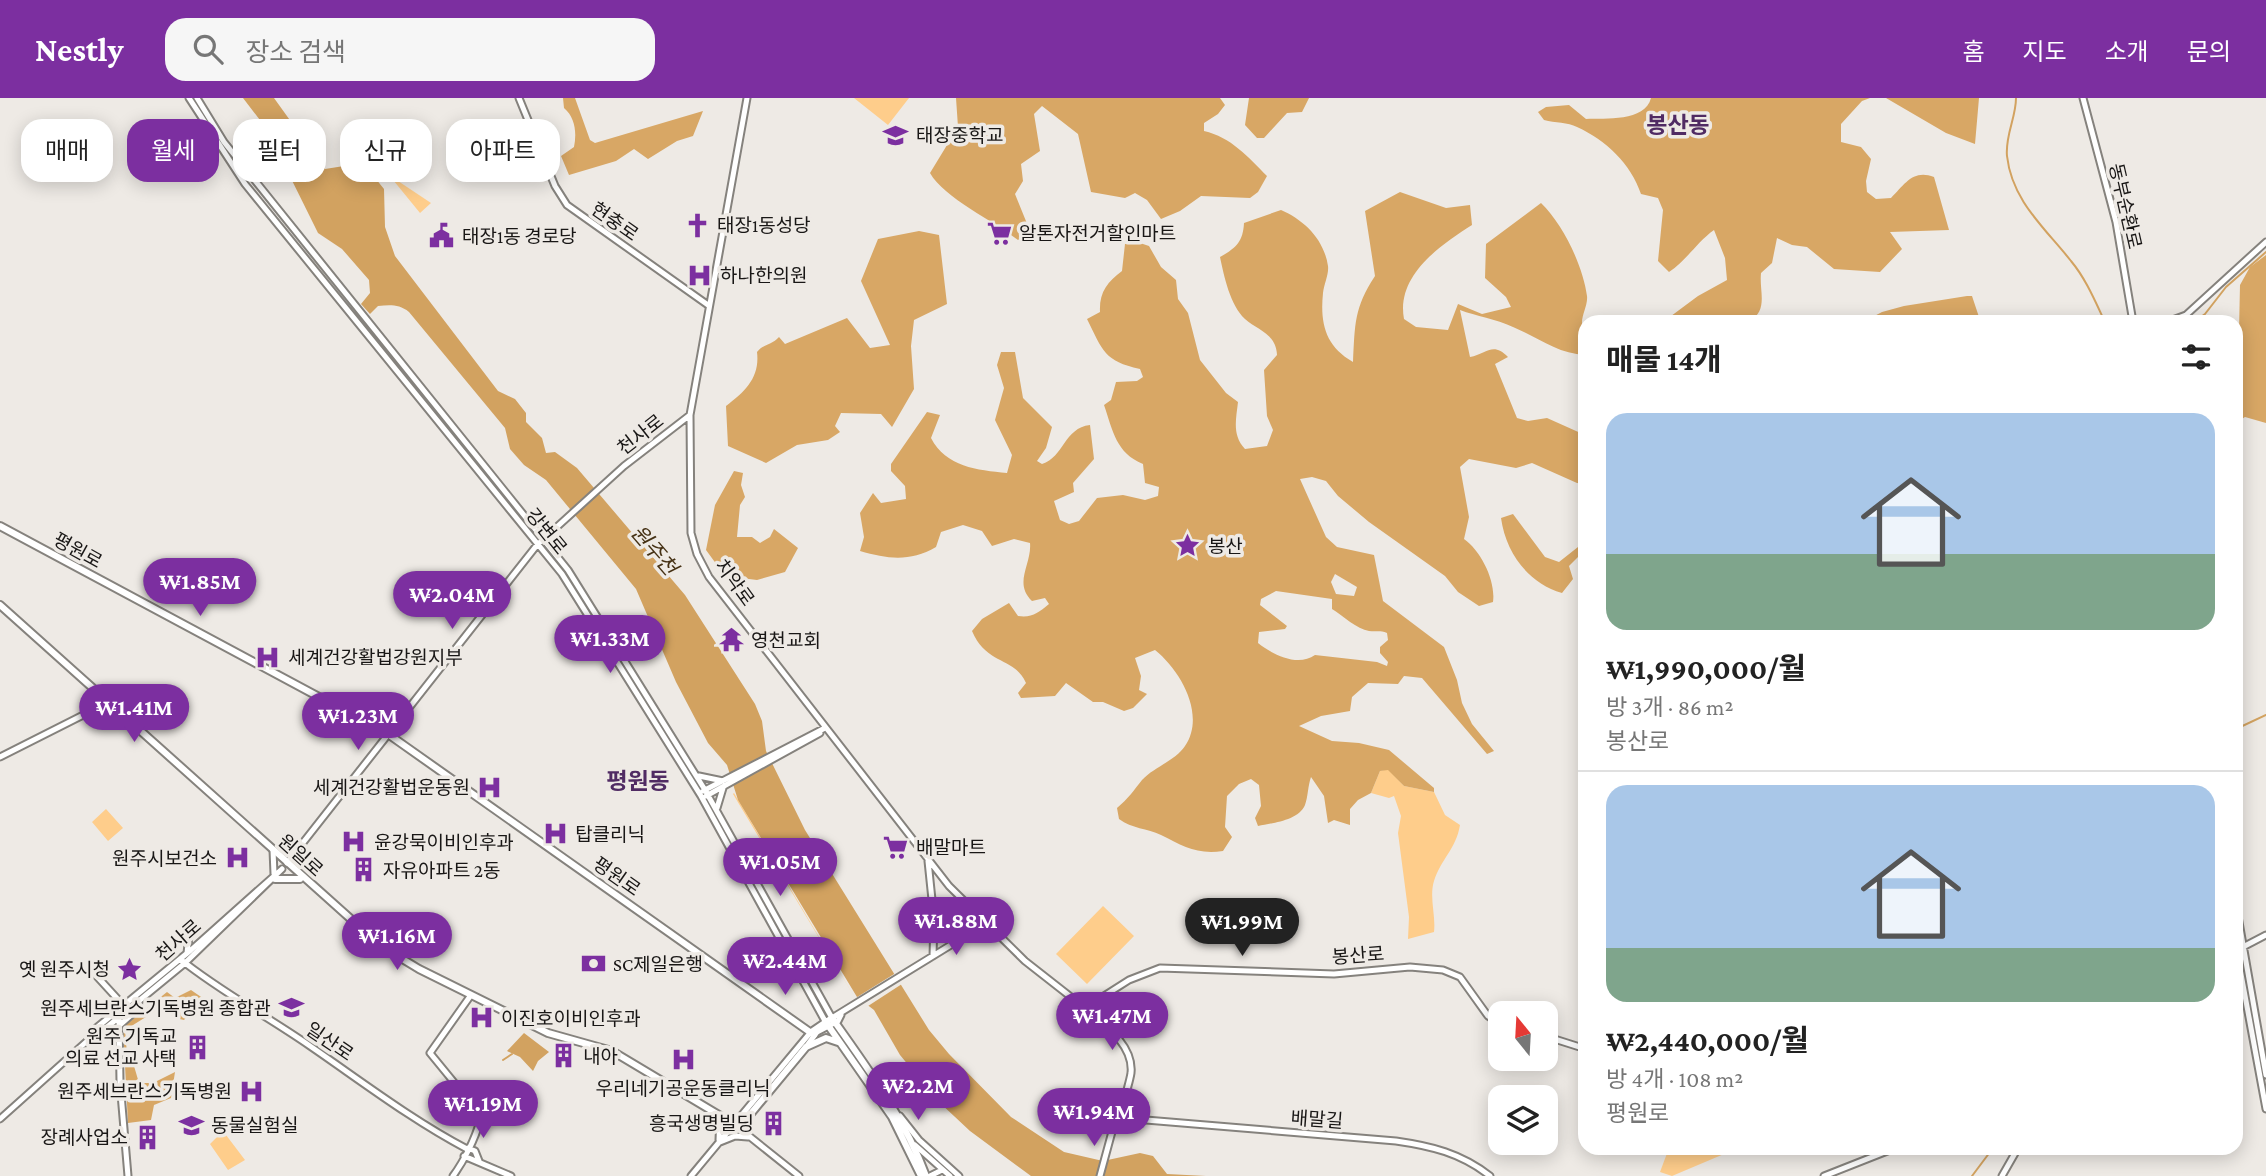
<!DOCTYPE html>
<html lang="ko">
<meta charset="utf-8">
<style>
:root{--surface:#fff;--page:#f6f6f6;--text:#222;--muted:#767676;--line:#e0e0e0;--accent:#7c2fa0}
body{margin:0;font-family:"Crimson Pro","Noto Sans KR",serif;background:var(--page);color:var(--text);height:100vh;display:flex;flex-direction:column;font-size:26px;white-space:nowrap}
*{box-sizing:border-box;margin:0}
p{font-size:23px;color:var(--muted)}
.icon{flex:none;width:38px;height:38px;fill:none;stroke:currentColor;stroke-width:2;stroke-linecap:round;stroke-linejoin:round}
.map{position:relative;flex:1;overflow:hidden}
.details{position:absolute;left:1578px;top:217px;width:665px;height:840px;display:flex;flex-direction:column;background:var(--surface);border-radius:21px;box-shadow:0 4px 18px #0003}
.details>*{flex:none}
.banner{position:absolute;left:21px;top:21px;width:665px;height:63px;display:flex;gap:14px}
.needle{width:46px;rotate:342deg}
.fabs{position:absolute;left:1488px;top:903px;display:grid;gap:14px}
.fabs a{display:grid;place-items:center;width:70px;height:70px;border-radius:14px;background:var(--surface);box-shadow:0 4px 18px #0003;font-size:35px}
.price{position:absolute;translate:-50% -60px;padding:0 16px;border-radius:24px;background:var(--accent);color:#fff;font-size:23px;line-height:46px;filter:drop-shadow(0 2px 4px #0008)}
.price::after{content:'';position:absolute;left:50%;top:42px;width:21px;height:16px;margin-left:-10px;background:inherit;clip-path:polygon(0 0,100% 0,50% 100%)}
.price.selected{background:#222;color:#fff}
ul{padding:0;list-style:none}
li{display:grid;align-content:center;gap:14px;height:371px;padding:0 28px}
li+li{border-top:2px solid var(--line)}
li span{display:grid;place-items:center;height:217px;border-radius:21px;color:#555}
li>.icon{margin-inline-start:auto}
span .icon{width:126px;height:126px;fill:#fffc;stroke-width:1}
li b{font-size:30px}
h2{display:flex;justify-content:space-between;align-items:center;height:84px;padding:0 28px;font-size:30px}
.chip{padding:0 24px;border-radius:21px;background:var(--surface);box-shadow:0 4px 18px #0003;font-size:24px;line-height:63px}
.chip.selected{background:var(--accent);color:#fff}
header{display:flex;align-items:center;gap:42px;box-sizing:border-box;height:98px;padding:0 35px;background:var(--accent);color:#fff}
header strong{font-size:33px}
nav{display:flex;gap:38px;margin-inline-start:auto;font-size:24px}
.search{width:490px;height:63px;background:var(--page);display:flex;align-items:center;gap:18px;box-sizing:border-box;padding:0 24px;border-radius:21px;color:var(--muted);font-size:26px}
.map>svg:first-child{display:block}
.green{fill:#fecd8b}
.forest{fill:#d8a765;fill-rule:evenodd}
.water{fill:#d2a260}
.pier{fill:#eeeae5}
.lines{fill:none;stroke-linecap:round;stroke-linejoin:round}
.stream{stroke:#d2a260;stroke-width:2}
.minor-casing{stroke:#85827d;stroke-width:9}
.major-casing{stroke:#85827d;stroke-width:10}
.minor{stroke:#fff;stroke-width:5}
.major{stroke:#fff;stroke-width:6}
.labels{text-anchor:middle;stroke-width:7;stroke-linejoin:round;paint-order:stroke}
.poi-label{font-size:19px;fill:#191716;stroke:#eeeae5;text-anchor:start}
.street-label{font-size:19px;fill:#191716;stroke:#eeeae5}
.water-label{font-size:21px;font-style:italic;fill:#453114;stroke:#eeeae5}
.quarter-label{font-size:23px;font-weight:bold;fill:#502b63;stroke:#eeeae5}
</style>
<header>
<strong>Nestly</strong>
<div class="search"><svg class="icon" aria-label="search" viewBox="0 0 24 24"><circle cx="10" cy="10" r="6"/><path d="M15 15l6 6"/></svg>장소 검색</div>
<nav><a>홈</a><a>지도</a><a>소개</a><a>문의</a></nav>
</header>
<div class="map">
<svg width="2266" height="1078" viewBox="0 0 2266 1078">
<rect width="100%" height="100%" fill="#eeeae5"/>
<path class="green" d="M854,0H909L888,27Z
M389,77L431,105L420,115Z
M1388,671L1404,688L1434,694L1445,717L1460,727C1456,751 1441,761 1434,783C1429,799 1436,818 1434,834L1408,841L1409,819L1398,735L1401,718L1394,698L1389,700L1371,695L1380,673Z
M734,695L855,900L733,696Z
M106,711L123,730L108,743L92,724Z
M1103,808L1134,838L1087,886L1056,856Z
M223,1033L245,1062L228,1072L210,1046Z
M1669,1050L1724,1056L1672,1078L1660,1074Z"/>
<path class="forest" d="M563,0H575L590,42L595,45L703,13L693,38L677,43L648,61L634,51L616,63L569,77L561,58L574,49C577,35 575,19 564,10Z
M956,0H1220L1225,7L1218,16L1204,25V33C1231,39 1248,59 1267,78L1258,94L1250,100L1201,98L1180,113L1161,121L1147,102L1135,95L1125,100L1091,94L1078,36L1042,8L1034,16L1040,53L1021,66L1023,83L1015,96L1030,133L1018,142C994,123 944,100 930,75L958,29Z
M1249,0H1309L1302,14L1287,15L1264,40H1257L1245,27Z
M1651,0H1870L1862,3L1841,26V44L1861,49L1871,61L1866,83L1867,94L1876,101L1891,100C1905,86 1913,71 1934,79L1949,132L1890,134L1902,151L1880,174L1834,171L1807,149L1792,147L1777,140L1772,165L1761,175C1759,194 1769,212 1749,224H1663L1698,198L1727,182L1725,160L1714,132C1697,144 1687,162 1669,174L1658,163L1663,112L1658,100L1641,96C1631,66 1606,42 1577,29C1568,24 1555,25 1544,22L1538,14L1546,9L1569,7L1586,21C1605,20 1645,24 1651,0Z
M1886,0H1979L1975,46L1946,35Z
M1400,94L1446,110L1470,107L1472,127C1439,148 1396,178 1404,221L1416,229L1448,232L1458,206L1482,216L1511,209L1506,199L1485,180L1486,146L1541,105C1563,126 1583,168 1587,198C1588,207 1582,216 1582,225C1581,234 1586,247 1585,257C1558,256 1537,239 1513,229C1496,221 1476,218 1460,212L1470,259C1486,256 1493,243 1508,259L1495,266L1517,320L1528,323L1547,320L1585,337V386L1577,385L1532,365L1516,370L1469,361L1460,369L1469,419L1464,441C1481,453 1496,483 1493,504L1479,508L1458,494L1445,478L1369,424L1338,398L1326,383L1312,379L1300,381L1326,439L1337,449L1374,457L1383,503L1444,549L1457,582L1462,605L1472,626L1494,653L1487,656L1422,580L1404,578L1398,586L1368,585L1352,599L1350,613L1321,618L1299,628L1332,643L1359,645L1389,652L1434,690V694L1404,688L1388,672L1380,673L1371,695L1358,702L1350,711V727L1334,722L1328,725L1324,698L1311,679C1308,687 1308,699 1305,707C1298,723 1272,725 1258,728L1255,720L1261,708L1259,687L1251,681L1239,686L1227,698L1225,729L1232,739L1223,753C1197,757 1183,748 1161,737C1147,730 1132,731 1119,721L1117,710C1128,701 1134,692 1142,682C1154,669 1175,663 1185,648C1206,617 1181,573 1155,552L1135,560L1141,578L1139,592L1147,596L1133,610L1124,613L1103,604H1093L1066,585L1055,598L1021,600L1018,595L1026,585C1014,558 987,568 972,533L982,521L1009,505L1018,518C1032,520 1038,515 1049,506L1045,500L1032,503C1013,485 1032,466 1030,445L1014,441L992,448L982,433L963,427L941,434L936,449C910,464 888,461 860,453L864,439L860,415L873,395L881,405L906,401L905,388L891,373V366L927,314L940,317L931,340C946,369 977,372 1007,375L1012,357L995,322L1004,290L997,267L1001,254H1015L1023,300L1052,329L1046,350L1037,363L1042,366C1064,359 1064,330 1090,327L1094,361L1073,385L1074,394L1054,403L1060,422L1069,426L1079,423L1097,400L1123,397L1145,402L1158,398L1159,389L1145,385L1143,366C1116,355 1113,333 1104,307L1111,302L1116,284L1137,283L1143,279L1140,271C1104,263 1103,253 1087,221L1100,214C1099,195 1107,184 1122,173L1125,146L1137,144L1149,148L1161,169L1176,182L1178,201L1188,215L1200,262L1226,295L1238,304C1236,322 1232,337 1245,351L1267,348L1273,332L1267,318L1264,272L1277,257C1276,235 1257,232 1245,221C1230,207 1224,178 1220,159C1236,150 1243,144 1244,125L1281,112C1304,122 1324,141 1328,168C1329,176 1324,186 1323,195C1320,225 1325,248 1353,264C1355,226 1354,210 1375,178L1365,113ZM1335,476L1357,489L1354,498L1336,496L1331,484ZM1276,493L1332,501V511C1343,518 1357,531 1369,533C1376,534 1380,532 1387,535L1388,542L1380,549V555L1388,564L1387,568L1377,564L1315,557C1298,569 1273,557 1258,545L1259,534L1285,531L1287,528L1260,507L1261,501Z
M919,133L939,137L947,206L914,222L911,248L914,291L892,329L881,316L841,315L835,328L840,334L828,342L797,347L766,365L728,348L726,308C746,293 760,279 757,254C763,246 772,247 779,239L785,246L847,220L870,250L890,247L861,183L878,141Z
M2266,157V325L2245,319L2237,324L2240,187L2250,169Z
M1967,198H1972L1979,219L1977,224H1863L1882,214L1904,208Z
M734,373L743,375L741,387L745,399L740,407L737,439H752L760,445L770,439L774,431L798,450L785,474L757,482L725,478L706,452L715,407Z
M1513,416L1545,459L1559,464L1578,449L1579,438L1585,435V452L1569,468L1573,481L1562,495C1528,485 1506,455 1501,420Z
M191,892L204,901L184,922L175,920L162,909L125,932L128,967L134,968L139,985H153L175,974L171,1000L154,1007L151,1022L128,1025L123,929L167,894L175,900Z"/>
<path class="water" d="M243,0H274L325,71L363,65L384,91L385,129L395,158L498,293L515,301L526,315V324L542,340L546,355L555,354L577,370L685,497L755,606L762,623L766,653L805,732L929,932L949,956L1011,1019L1064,1054L1103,1063L1140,1055L1153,1058L1167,1076L1206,1078H1031L970,1033L939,1004L900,957L874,912L857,899L738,702L727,667L708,645L676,584L636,491L546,382L524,367L510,351L505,330L409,214C399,206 390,207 378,208L370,216L361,206L370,195L369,182L342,151L318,135L266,30Z
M524,935L549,954L538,963L533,973L520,959L507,953Z"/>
<path class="pier" d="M899,873L905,884L865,910L854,901Z"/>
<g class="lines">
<path class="stream" d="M2016,0C2016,20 2005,37 2007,58C2012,103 2045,130 2071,163C2086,181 2095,203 2105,224
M2194,224L2205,216L2226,189L2266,154
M2236,631L2266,617
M503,962L512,956
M1972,1078L1993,1050"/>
<defs>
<path id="minor" d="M189,0L245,86L562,476L701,698L825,923
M197,0L224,44L568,472L705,692L832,920L985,826
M519,0L555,88L567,107L708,207
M747,0L690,317L691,435L697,456L709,479L949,788L1025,863L1085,910L1129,882L1160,870L1334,876L1410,869L1443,872L1460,879L1488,918L1500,926
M2083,0L2116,124L2133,224
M2167,224L2186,217L2266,144
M0,659L109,604
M699,678L723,683
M703,693L825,630
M706,698L820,635
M717,710L723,690
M273,752L274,776
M928,763L934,821L933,858
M287,765L537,447L624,368L690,317
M2236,807L2266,977
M2236,849L2266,1011
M2241,850L2266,837
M187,855L189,838
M180,861C221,894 267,918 310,948C361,983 412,1022 467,1051
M92,873L124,908
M1085,910C1104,926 1134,947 1131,975C1129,988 1123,1000 1124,1013
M119,921L120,984L128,1078
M120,927L138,911L139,904
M95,936V931L191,852L282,771
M1545,938L1586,951
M806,949L817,934L838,923L841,917
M1117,1010L1124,1013L1126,1019L1118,1026L1112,1024L1110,1017L1123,1004
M900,1018L919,1042L959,1078
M0,1021L95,936L101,934L185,865L282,771
M1123,1024L1134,1021L1396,1043C1431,1048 1461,1055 1490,1078
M734,1026L799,1078
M719,1042L720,1018
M720,1044L735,1038L748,1039
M915,1047L950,1078
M468,1050L475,1053L479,1063
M464,1058L511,1078
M453,1078C464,1063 475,1041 480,1023L466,999L430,955L471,897
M691,1078L810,935
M930,1078L942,1072
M1100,1078L1113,1030L1112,1024
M1824,1078L1895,1050
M2002,1078L2018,1050"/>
<path id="major" d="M0,428L388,636L814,937
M0,507L381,848L419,871L548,935L612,953L734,1026L743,1025L806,949L826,940L838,944
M275,781H300
M825,923L892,1019L921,1078
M810,935L832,920C868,971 904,1019 926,1078"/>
</defs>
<use href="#minor" class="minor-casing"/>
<use href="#major" class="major-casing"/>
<use href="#minor" class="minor"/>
<use href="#major" class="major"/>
</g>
<defs>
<symbol id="school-bare" viewBox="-9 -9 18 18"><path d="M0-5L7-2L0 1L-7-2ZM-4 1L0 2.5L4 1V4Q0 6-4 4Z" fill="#7c2fa0" stroke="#eeeae5" stroke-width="2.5" paint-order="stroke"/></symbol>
<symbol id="church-bare" viewBox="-9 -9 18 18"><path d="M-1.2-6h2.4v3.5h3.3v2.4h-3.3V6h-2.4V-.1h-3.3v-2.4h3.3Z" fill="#7c2fa0" stroke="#eeeae5" stroke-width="2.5" paint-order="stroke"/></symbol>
<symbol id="supermarket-bare" viewBox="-9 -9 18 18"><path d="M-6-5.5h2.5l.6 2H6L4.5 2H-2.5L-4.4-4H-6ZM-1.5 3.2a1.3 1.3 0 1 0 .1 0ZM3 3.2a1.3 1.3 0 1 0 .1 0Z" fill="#7c2fa0" stroke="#eeeae5" stroke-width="2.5" paint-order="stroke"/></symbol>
<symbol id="civic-bare" viewBox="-9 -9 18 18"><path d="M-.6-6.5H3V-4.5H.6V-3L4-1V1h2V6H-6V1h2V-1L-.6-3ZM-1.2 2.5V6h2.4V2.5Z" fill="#7c2fa0" stroke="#eeeae5" stroke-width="2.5" paint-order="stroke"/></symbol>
<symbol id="hospital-bare" viewBox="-9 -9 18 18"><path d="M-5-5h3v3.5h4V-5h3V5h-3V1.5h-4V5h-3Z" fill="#7c2fa0" stroke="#eeeae5" stroke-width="2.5" paint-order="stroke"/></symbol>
<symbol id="sight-bare" viewBox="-9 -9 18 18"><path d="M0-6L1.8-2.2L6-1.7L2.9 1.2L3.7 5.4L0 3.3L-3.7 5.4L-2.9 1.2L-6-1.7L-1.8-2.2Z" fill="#7c2fa0" stroke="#eeeae5" stroke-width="2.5" paint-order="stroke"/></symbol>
<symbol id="temple-bare" viewBox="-9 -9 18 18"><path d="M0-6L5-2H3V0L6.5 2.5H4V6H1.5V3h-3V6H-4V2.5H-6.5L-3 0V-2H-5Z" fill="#7c2fa0" stroke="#eeeae5" stroke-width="2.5" paint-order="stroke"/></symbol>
<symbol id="building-bare" viewBox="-9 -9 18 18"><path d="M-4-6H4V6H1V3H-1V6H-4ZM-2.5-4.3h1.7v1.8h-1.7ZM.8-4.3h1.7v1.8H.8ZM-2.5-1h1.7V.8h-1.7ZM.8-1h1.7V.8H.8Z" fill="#7c2fa0" stroke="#eeeae5" stroke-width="2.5" paint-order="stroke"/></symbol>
<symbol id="bank-bare" viewBox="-9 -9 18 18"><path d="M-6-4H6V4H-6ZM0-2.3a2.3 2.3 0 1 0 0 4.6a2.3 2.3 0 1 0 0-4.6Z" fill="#7c2fa0" stroke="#eeeae5" stroke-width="2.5" paint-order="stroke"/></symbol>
<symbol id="university-bare" viewBox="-9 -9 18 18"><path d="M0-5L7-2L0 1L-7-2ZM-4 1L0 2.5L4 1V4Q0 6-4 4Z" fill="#7c2fa0" stroke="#eeeae5" stroke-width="2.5" paint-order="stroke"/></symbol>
</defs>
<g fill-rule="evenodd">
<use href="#school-bare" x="878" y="20" width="35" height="35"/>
<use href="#church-bare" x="680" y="110" width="35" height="35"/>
<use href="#supermarket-bare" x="982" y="118" width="35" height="35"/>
<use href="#civic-bare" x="424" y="120" width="35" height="35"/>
<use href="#hospital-bare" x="682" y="160" width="35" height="35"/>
<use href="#sight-bare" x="1170" y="430" width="35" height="35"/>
<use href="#temple-bare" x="714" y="524" width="35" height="35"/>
<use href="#hospital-bare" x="250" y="542" width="35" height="35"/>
<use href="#hospital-bare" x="472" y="672" width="35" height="35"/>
<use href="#hospital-bare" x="538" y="718" width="35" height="35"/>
<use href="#hospital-bare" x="336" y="726" width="35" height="35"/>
<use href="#supermarket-bare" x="878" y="732" width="35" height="35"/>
<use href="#hospital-bare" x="220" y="742" width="35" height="35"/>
<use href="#building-bare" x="346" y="754" width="35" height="35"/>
<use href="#bank-bare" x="576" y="848" width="35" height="35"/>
<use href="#sight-bare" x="112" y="854" width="35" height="35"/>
<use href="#school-bare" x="274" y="892" width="35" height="35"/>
<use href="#hospital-bare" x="464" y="902" width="35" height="35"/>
<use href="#building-bare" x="180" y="932" width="35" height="35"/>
<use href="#building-bare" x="546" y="940" width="35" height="35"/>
<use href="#hospital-bare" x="666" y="944" width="35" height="35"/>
<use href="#hospital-bare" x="234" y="976" width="35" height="35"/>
<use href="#building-bare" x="756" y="1008" width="35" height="35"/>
<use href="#university-bare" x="174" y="1010" width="35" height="35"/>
<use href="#building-bare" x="130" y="1022" width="35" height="35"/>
</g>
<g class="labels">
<g class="poi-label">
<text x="916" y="44">태장중학교</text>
<text x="717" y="134">태장1동성당</text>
<text x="1019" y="142">알톤자전거할인마트</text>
<text x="462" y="145">태장1동 경로당</text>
<text x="720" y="184">하나한의원</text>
<text x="1208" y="455">봉산</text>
<text x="751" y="549">영천교회</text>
<text x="288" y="566">세계건강활법강원지부</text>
<text x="470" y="696" text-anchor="end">세계건강활법운동원</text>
<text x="575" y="743">탑클리닉</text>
<text x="374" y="751">윤강묵이비인후과</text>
<text x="916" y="756">배말마트</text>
<text x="217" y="767" text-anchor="end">원주시보건소</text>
<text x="383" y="779">자유아파트 2동</text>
<text x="613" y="873">SC제일은행</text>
<text x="110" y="878" text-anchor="end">옛 원주시청</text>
<text x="271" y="917" text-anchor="end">원주세브란스기독병원 종합관</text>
<text x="501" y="927">이진호이비인후과</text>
<text x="177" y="945" text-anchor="end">원주 기독교<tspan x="177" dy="22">의료 선교 사택</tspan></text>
<text x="583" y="965">내아</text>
<text x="683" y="997" text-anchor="middle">우리네기공운동클리닉</text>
<text x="232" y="1000" text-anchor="end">원주세브란스기독병원</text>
<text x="754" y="1032" text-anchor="end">흥국생명빌딩</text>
<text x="211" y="1034">동물실험실</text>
<text x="128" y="1046" text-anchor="end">장례사업소</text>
</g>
<g class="street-label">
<text transform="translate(2126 108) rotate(77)" y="7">동부순환로</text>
<text transform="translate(615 123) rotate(35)" y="7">현충로</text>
<text transform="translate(640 336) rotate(-38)" y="7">천사로</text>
<text transform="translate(547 433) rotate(51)" y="7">강변로</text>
<text transform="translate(78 452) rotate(29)" y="7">평원로</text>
<text transform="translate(735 484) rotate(54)" y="7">치악로</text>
<text transform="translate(301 757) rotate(42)" y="7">원일로</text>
<text transform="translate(617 778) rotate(35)" y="7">평원로</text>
<text transform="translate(178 842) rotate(-41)" y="7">천사로</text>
<text transform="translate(1358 857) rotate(-4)" y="7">봉산로</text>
<text transform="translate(330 943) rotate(34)" y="7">일산로</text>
<text transform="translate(1317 1021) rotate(4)" y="7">배말길</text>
</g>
<g class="water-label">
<text transform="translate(654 452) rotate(49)" y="7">원주천</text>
</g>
<g class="quarter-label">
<text x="1678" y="35">봉산동</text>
<text x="638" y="691">평원동</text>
</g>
</g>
</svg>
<div class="fabs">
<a><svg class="needle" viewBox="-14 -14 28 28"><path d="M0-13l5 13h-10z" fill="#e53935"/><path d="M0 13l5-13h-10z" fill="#767676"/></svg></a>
<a><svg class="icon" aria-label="layers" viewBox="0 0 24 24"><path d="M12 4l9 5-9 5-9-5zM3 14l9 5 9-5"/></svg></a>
</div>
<b class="price" style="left:200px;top:520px">₩1.85M</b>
<b class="price" style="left:452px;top:533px">₩2.04M</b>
<b class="price" style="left:610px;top:577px">₩1.33M</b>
<b class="price" style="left:134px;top:646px">₩1.41M</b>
<b class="price" style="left:358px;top:654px">₩1.23M</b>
<b class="price" style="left:780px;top:800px">₩1.05M</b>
<b class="price" style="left:956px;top:859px">₩1.88M</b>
<b class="price selected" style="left:1242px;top:860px">₩1.99M</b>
<b class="price" style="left:397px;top:874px">₩1.16M</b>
<b class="price" style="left:785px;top:899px">₩2.44M</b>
<b class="price" style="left:1112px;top:954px">₩1.47M</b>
<b class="price" style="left:918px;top:1024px">₩2.2M</b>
<b class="price" style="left:483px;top:1042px">₩1.19M</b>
<b class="price" style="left:1094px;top:1050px">₩1.94M</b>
<div class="banner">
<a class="chip">매매</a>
<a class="chip selected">월세</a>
<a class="chip">필터</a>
<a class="chip">신규</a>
<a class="chip">아파트</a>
</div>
<section class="details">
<h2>매물 14개<svg class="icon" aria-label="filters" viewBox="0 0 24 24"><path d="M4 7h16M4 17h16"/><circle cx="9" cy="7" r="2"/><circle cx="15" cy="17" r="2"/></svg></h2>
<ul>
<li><span style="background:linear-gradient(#a9c7e8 65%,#7fa58c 0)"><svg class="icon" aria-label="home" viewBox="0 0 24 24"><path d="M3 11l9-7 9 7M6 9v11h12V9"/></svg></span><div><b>₩1,990,000/월</b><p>방 3개 · 86 m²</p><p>봉산로</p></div></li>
<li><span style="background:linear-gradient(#a9c7e8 75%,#7fa58c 0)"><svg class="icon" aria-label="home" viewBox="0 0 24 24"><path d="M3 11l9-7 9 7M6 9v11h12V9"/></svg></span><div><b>₩2,440,000/월</b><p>방 4개 · 108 m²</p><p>평원로</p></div></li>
</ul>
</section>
</div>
